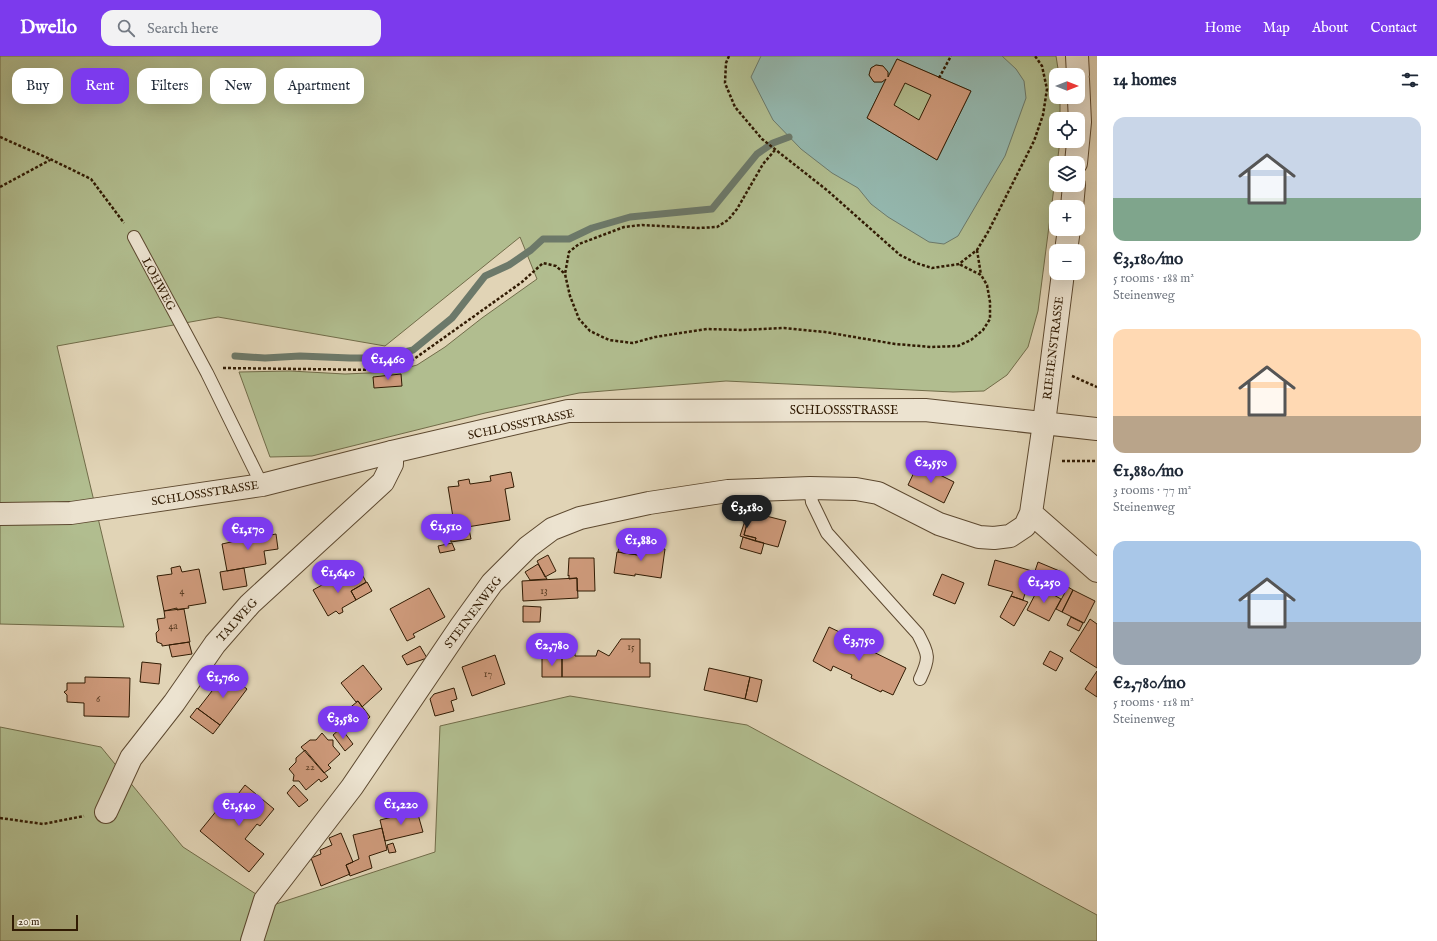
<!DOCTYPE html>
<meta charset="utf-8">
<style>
:root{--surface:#fff;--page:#f2f2f3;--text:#1f2937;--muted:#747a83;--accent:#7c3aed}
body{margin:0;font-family:"IM FELL English",serif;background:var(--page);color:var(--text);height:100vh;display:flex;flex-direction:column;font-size:15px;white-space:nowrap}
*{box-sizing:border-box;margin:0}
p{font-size:13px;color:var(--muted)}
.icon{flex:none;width:22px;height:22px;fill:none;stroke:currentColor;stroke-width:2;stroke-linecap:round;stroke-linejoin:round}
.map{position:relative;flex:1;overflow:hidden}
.side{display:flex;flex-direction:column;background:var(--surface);width:340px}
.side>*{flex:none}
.hud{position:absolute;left:12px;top:12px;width:380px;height:36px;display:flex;gap:8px}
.needle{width:26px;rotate:90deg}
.fabs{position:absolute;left:1049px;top:12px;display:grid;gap:8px}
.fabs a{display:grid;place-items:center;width:36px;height:36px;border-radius:8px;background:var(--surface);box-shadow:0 4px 16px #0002;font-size:20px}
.scale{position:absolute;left:12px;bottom:10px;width:66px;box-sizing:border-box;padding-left:4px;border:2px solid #311b03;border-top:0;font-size:11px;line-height:14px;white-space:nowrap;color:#311b03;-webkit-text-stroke:3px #ece3d0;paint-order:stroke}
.price{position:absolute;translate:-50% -34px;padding:0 9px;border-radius:14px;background:var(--accent);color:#fff;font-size:13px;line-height:26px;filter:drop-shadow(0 1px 2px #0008)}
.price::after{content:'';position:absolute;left:50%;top:24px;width:12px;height:9px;margin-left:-6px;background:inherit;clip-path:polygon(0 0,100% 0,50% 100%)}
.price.current{background:#222;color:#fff}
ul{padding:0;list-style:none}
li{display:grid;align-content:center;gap:8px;height:212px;padding:0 16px}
li span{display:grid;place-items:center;height:124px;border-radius:12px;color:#555}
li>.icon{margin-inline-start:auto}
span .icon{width:72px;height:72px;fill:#fffc;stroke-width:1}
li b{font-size:17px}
h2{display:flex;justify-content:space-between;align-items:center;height:48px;padding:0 16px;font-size:17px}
.pill{padding:0 14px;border-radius:12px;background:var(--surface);box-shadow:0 4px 16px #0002;font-size:14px;line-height:36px}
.pill.current{background:var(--accent);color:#fff}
header{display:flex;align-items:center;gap:24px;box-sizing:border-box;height:56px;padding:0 20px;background:var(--accent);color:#fff}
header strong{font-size:19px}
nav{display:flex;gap:22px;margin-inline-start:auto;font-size:14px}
.search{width:280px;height:36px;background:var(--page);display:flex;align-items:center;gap:10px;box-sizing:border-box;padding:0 14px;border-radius:12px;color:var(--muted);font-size:15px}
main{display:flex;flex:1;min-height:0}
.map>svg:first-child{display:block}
.green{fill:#b1bd8f;stroke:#716c49}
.water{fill:#94b8af;stroke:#6c796a;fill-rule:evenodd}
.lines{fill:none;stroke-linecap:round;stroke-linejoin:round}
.stream{stroke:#6c796a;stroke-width:7}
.building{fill:#ce9a7b;stroke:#311b03;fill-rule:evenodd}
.service-casing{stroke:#5d4930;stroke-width:14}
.minor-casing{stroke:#5d4930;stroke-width:24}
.tertiary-casing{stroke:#5d4930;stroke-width:24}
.path{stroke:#311b03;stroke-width:2.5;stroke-dasharray:3 2;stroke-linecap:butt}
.service{stroke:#ece3d0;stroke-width:12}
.minor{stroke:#ece3d0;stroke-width:22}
.tertiary{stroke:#ece3d0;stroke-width:22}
.labels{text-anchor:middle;stroke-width:3;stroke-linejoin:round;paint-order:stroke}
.number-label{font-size:10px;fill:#583b21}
.street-label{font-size:12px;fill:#311b03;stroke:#ece3d0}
</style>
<header>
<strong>Dwello</strong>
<div class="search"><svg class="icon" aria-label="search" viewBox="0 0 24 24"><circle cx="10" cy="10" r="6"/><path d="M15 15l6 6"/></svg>Search here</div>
<nav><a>Home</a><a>Map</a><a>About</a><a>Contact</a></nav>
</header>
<main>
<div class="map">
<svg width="1097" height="885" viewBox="0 0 1097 885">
<rect width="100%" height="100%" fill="#e1d4b6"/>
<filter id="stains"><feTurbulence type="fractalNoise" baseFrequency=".005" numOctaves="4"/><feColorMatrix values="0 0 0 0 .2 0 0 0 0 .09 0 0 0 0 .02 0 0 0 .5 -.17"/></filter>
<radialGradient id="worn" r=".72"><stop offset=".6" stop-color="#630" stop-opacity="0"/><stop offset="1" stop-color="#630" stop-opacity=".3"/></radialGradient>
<path class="green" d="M0,0H1056L1059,19H1056V41H1060V63H1056V85H1060L1038,255L1028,291L1007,319L984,335L953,336L726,325L579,337L485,357L312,400L270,401L239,316L290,315L345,318L392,316L417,309L445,291L482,262L537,223L520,181L385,290L218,261L57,290L124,571L0,568Z
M570,640L747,669L1097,859V885H0V671L101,691L183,791L273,849L435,796L440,670Z"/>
<path class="water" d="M761,0H1002L1016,13L1024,25L1026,42L1005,100L958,180L944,188L929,186L888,161L871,148L858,132L832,117L801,93L773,64L751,21ZM897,3L971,35L937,104L867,62L887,21L882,26H874L869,19L871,12L876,9L883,10L888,16V21Z"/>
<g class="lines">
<path class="stream" d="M235,300L265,302L300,300L350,302H380L413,294L452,262L485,220L509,209L531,194L543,183H569L592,172L630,161L712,153L757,98L773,87L789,81"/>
</g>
<path class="building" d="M897,3L971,35L937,104L867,62L886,23L882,26H874L869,19L871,12L876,9L883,10L888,16V21ZM905,27L931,39L919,64L894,49Z
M401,318L402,330L374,332L373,321Z
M918,408L954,426L944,447L908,429Z
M511,416L514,431L505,433L510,464L455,473L448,431L459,430L458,425L469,423L470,428L491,425L490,420Z
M748,455L762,459L750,456L744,479L756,482L755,485L740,480Z
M750,456L786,465L778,491L755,485L756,482L744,479Z
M467,471V473H469L471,483L451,486L449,473Z
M260,476L261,481L276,478L278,493L264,495L266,508L227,515L222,488L240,484V479Z
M743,481L764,487L761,498L740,492Z
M452,487L455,494L440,497L438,490Z
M640,489L665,493L661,522L635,518V520L614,517L617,496L638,499Z
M619,491L639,494L638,499L618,496Z
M548,499L556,515L545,521L537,505Z
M569,502H594L595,535H577V522L569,523V519L568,520Z
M995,504L1032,515L1023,544L1011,540L1013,536L988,529Z
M1038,506L1062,516L1052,539L1035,529L1038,523L1033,521Z
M538,508L547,523L530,524L525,516Z
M180,510L182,516L199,513L206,547L188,550L189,552L164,555L157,520L172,518L171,512Z
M244,512L247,530L223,534L220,516Z
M342,518L346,527L362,518L366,526L351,535L356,544L342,552L343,556L339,558L336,555L328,560L313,534Z
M942,518L964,527L955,548L933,539Z
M577,522L578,542L523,545L522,525Z
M367,526L372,535L356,544L351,535Z
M1039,531L1061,543L1049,565L1027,554Z
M1068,531L1073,534L1062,556L1056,553Z
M429,532L445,561L413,578L415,581L407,585L390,553Z
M1073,534L1095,545L1084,567L1062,556Z
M1011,540L1028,546L1014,570L1000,561Z
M523,550L541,551L540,566H523Z
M177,552V554L184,553L190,586L162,590V588L157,586L156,577L159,574L157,563L165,562L164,555Z
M1071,561L1083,567L1079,575L1067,569Z
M1090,563L1097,568V612L1070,595Z
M829,571L848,580L847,583L906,612L893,639L882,634L881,636L851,622L852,619L833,610L831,615L813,605Z
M621,583H640V607H650V621H562V594H575V600H596L598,594L609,600Z
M189,586L192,598L172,601L169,589Z
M420,590L427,602L407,609L402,600Z
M1050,595L1063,602L1056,615L1043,608Z
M495,599L505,628L472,640L462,611Z
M562,601V621H542V602Z
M142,606L161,608L159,628L140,626Z
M363,609L382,633L362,651L358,645L356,646L341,627Z
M709,612L750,621L745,643L704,634Z
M1097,615V641L1085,633Z
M226,617L247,633L220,669L198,653Z
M85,621L130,622L129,661L84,660V647L67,646V639L64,636L67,634V627H85Z
M750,621L762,624L757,646L745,643Z
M454,632L457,643L451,645L454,655L435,660L430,643L434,638Z
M358,645L370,661L360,670L347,654Z
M197,652L220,669L213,678L190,661Z
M341,672L353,688L345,695L333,679Z
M322,677L328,684H333V690L340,698L328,709L331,712L324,717L301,691L310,684H316Z
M305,694L328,721L321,726L319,723L306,734L299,725H293L294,719L289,713L296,706V702Z
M245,729L274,753L260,770L257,768L245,783L264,798L249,816L200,775L218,753L221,755L233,740L235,742Z
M294,729L308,744L299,751L287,737Z
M417,755L423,776L385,785L380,764Z
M382,772L387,794L369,800L372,812L350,820L346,809L359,803L353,779Z
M341,777L353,806L346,809L350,818L321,830L311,802L321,798L320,794L332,789L329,782Z
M393,787L396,796L389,797L387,789Z"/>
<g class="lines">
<defs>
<path id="service" d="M134,181L207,317L262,429
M810,432L812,446L827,477L918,578C929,599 930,602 920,623"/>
<path id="minor" d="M1031,457L1097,515
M106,756L131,702L174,647L215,588L250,548L383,426L392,408V396
M252,885L265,844L352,731L461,570L492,527L528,491L552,473L580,462L649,447L728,435L810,432L856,433L878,437L939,468L979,481L994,482L1010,480L1025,470L1031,457L1044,367"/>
<path id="tertiary" d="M1077,0L1078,19
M1076,107L1080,66L1078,23
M1072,151L1074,129
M1066,195L1069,173
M1044,367L1063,217
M0,458L71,457L262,429L392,396L568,355L925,354L1097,373"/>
</defs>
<use href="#service" class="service-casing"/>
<use href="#minor" class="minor-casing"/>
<use href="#tertiary" class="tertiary-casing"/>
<path class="path" d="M729,0L726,7L725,27L735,51L762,83L828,135L900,199L916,207L932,212L959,208L977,194L988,176L1034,85L1043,59L1047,33L1042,10L1035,0
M939,22L951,0
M0,81L50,103L91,123L124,167
M775,94L763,108L737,153L728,164L717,171L698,172L642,169L624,171L579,188L569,196L565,218L570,240L579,263L590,275L609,284L633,287L655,281L707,273L743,274L784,272L825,276L895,288L931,291L958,290L971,284L983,274L990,263V246L987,229L981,219L959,208
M0,131L50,104
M977,194L981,219
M223,312L382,314L407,308L522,226L543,207L556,210L565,218
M1072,320L1097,331
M1062,405H1097
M0,762L43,768L84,760"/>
<use href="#service" class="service"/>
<use href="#minor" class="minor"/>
<use href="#tertiary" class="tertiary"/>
</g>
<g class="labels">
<g class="number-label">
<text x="182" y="538">4</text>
<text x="544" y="538">13</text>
<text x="173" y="573">4a</text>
<text x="631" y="594">15</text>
<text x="488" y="621">17</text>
<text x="98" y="646">6</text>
<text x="310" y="714">22</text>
</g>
<g class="street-label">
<text transform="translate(159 228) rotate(62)" y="4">LOHWEG</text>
<text transform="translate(1053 292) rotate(-83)" y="4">RIEHENSTRASSE</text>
<text x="844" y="358">SCHLOSSSTRASSE</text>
<text transform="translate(521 368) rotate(-12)" y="4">SCHLOSSSTRASSE</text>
<text transform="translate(205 437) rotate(-9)" y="4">SCHLOSSSTRASSE</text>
<text transform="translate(473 556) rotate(-53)" y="4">STEINENWEG</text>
<text transform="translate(237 564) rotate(-48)" y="4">TALWEG</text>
</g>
</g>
<rect width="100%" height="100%" filter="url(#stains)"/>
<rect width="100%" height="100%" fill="url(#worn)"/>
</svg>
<div class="fabs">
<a><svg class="needle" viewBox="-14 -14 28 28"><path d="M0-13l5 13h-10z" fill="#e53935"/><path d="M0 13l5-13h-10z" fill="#747a83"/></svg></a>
<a><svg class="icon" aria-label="locate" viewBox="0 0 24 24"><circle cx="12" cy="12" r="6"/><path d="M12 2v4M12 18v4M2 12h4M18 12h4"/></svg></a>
<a><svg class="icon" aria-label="layers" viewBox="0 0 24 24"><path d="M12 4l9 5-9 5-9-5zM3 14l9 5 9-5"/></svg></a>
<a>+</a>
<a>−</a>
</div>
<div class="scale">20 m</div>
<b class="price" style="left:388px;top:325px">€1,460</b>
<b class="price" style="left:931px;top:428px">€2,550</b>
<b class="price current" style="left:747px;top:473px">€3,180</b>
<b class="price" style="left:446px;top:492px">€1,510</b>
<b class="price" style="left:248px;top:495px">€1,170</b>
<b class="price" style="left:641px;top:506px">€1,880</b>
<b class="price" style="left:338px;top:538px">€1,640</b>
<b class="price" style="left:1044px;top:548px">€1,250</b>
<b class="price" style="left:859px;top:606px">€3,750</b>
<b class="price" style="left:552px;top:611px">€2,780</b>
<b class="price" style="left:223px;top:643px">€1,760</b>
<b class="price" style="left:343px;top:684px">€3,580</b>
<b class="price" style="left:401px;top:770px">€1,220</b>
<b class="price" style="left:239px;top:771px">€1,540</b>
<div class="hud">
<a class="pill">Buy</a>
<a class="pill current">Rent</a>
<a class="pill">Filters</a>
<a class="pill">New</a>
<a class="pill">Apartment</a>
</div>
</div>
<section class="side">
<h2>14 homes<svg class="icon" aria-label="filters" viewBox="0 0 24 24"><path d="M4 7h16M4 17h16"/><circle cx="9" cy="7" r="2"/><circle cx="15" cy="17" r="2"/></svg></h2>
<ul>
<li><span style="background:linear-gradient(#c9d6e8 65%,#7fa58c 0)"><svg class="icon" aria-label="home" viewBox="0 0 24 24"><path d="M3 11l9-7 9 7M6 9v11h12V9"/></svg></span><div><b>€3,180/mo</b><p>5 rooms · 188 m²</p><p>Steinenweg</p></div></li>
<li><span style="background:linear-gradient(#ffd9b3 70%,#b9a48a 0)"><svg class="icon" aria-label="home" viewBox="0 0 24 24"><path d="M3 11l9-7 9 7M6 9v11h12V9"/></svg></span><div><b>€1,880/mo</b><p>3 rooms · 77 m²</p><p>Steinenweg</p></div></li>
<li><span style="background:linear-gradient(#a9c7e8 65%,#9aa5b1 0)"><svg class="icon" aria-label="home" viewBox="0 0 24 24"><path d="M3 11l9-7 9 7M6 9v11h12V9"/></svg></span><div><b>€2,780/mo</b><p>5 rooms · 118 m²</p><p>Steinenweg</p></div></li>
</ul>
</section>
</main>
